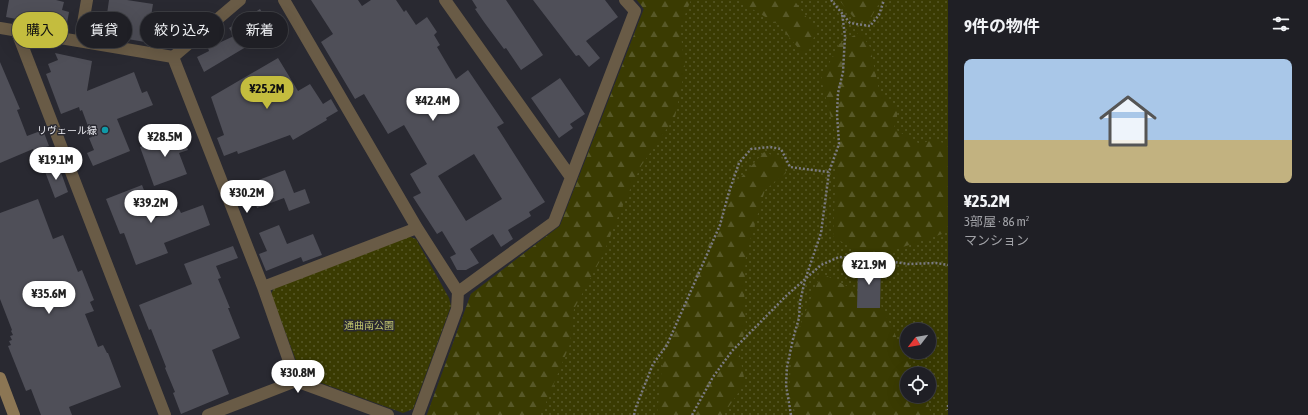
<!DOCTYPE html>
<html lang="ja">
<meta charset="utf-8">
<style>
:root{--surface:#1f1f25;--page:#27272d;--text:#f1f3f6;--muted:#a1a2a7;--line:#3c3d42;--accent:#c4bd3e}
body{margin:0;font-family:"Asap Condensed","Noto Sans JP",sans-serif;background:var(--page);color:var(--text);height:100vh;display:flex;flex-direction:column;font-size:15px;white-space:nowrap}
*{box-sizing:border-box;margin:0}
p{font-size:13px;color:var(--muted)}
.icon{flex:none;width:22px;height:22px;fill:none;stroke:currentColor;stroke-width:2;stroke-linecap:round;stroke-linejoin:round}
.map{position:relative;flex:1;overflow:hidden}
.details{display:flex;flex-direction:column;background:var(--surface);width:360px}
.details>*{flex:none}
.banner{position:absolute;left:12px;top:12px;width:380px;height:36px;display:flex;gap:8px}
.needle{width:26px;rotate:239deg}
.buttons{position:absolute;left:900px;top:323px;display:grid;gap:8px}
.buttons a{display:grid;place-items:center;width:36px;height:36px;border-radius:50%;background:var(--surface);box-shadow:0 4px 16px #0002,0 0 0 1px var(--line);font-size:20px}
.price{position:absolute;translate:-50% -34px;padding:0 9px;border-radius:14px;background:#fff;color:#222;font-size:13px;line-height:26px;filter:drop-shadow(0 1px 2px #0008)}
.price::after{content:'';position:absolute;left:50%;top:24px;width:12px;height:9px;margin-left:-6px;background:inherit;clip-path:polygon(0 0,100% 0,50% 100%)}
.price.selected{background:var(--accent);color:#111}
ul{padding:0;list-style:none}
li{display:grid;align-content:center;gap:8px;height:212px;padding:0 16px}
li span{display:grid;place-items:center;height:124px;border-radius:8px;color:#555}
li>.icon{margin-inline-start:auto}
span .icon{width:72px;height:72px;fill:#fffc;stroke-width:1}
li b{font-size:17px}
h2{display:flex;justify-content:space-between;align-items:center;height:48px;padding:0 16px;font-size:17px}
.pill{padding:0 14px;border-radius:18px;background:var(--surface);box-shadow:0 4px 16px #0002,0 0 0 1px var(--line);font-size:14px;line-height:36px}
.pill.selected{background:var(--accent);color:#111}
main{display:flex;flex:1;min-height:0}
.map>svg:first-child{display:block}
.grass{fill:url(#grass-dots);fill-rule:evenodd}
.forest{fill:url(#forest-firs)}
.building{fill:#4f4f58;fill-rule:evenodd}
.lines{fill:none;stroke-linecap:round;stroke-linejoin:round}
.path{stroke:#7b7b82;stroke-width:2.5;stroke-dasharray:2 2;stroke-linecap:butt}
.street{stroke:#695b46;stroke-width:12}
.secondary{stroke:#8c7654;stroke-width:12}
.culture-dot{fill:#0f9aa8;stroke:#292931;stroke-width:1.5}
.labels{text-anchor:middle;stroke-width:3;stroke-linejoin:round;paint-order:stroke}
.poi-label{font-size:10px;fill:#efeff5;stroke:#292931;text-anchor:end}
.park-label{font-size:10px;fill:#c2c66e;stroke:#292931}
</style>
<main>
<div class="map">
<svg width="948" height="415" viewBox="0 0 948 415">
<defs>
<pattern id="grass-dots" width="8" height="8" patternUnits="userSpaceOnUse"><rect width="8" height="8" fill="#3a3b02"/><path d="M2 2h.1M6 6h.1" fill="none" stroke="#575828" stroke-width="1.8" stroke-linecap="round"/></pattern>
<pattern id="forest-firs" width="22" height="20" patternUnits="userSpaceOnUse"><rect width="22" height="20" fill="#3a3b02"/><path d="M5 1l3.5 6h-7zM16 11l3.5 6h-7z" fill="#575828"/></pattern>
</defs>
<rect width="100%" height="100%" fill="#292931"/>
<path class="grass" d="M637,0H948V415H427L471,294L560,226L644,9ZM907,330H929V352H907ZM907,374H929V396H907Z
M405,235L416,239L449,298L451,306L413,409L403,413L308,378L300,371L271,294L275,286Z"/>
<path class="forest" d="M637,0H691L680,27L685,69L675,117L641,166L620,211L603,255L574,309L570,344L543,410L540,415H427L471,294L560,226L644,9Z
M737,0H794L817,32L804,55L779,25Z
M839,0H881L869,21L855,19Z
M860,32L870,47L879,90L897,108V117L894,128C903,135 910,138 920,144L932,140L948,144V232L891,251L854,254L848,244L833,240L837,141L821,79L839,44Z
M764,152L783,159L786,173L765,190L746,254L744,290L746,326L739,351L745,383L723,415H657L664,347L735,184Z
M821,273L880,303L914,374H907V396H925L928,403L931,415H796L789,394L792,346Z"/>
<path class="building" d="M9,0H56L64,2L62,10L69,12L66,29L6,17Z
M109,0H127L153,4L147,40H145V42L104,35Z
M311,0H358L362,6L371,0H396L404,12L406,10L416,25L427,17L437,32L434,35L440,45L437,47L456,79L468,70L504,123L497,127L545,202L529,212L531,216L508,230L513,239L501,247L493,234L470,249L479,263L466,270H457L450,257L456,254L442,231L437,234L413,197L421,193L410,174L427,164L404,125L388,134L364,94L355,99L321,42L333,34ZM474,154L502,199L466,221L438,176Z
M472,0H506L543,55L521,70L506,48L504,49L484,22L475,9L477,8Z
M533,0H605L618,17L586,41L600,58L589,67L579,55L576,56Z
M260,9L273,31L204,72L197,57L209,51L208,48L234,36L229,28Z
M55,53L92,61L87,91L134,72L142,93L147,91L153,105L117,119L130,151L93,166L87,153L94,150L89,138L92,137L82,110L80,111L79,107L61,114L46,74L51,72L48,64L58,60Z
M278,58L298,91L310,84L323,104L331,99L338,111L326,118L327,120L293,140L290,135L238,154L237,151L224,156L217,138L224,135L211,97Z
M0,62L20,109L17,110L27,136L43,130L49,146L34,151L33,149L0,163Z
M560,78L585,114L570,124L573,128L559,138L531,98Z
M180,130L188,150L179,153L187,174L154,186L140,147Z
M58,164L68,192L55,198L44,169Z
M285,170L294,193L305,189L310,203L289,211L284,198L257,208L248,184Z
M142,185L155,218L179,209L181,213L203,205L210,225L164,243L168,253L136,265L124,233L120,234L106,199Z
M38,199L53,239L63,235L78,272L82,270L94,300L90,302L94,311L85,314L98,347L103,345L107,353H108L121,387L69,407L72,415H41L31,389L26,391L8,346L11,345L9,341L12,340L10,336L13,335L11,331L12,330L0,299V213Z
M279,225L287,244L313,234L322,255L303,262L301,257L266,271L259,254L267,251L259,233Z
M233,246L238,258L216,266L221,278L218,279L230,308H228L240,338L212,350L229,394L181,414L173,393L175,392L165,368L166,367L151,329L149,330L139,305L192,284L184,264Z
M858,265H881L880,308H857Z"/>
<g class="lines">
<path class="path" d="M831,0L850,23L870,26L879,15L884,0
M948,405V410
M634,415L636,407L653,364L667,345L720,225L729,192L739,163L751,149L770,147L781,149L790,167L829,172L839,144L837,114L838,93L843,72L845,36L842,13
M692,415L713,377L732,351L786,296L821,265L839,257L873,259L908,264L936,263L948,265
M791,415L786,385L787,367L793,339L799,318L800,302L805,280L821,233L829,172"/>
<path class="street" d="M284,0L417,228L458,292
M445,0L570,176
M0,28L173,57L240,0
M17,32L165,415
M80,41L87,0
M173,57L263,287L296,381
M263,287L417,228
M208,415L296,381L388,415
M418,415L457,309L458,292L554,222L635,11L625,0"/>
<path class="secondary" d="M0,378L14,415"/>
</g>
<circle class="culture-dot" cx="105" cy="130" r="4"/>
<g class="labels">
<g class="poi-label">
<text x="97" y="134">リヴェール緑</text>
</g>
<g class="park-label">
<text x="369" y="329">通曲南公園</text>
</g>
</g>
</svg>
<div class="buttons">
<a><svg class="needle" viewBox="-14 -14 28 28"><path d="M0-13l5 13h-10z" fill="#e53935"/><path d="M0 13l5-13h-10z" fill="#a1a2a7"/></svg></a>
<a><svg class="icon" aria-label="locate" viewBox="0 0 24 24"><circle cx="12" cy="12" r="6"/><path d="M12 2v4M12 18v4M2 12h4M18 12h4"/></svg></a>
</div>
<b class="price selected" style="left:267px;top:110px">¥25.2M</b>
<b class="price" style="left:433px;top:122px">¥42.4M</b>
<b class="price" style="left:165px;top:158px">¥28.5M</b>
<b class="price" style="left:56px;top:181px">¥19.1M</b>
<b class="price" style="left:247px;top:214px">¥30.2M</b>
<b class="price" style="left:151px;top:224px">¥39.2M</b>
<b class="price" style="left:869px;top:286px">¥21.9M</b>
<b class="price" style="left:49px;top:315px">¥35.6M</b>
<b class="price" style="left:298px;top:394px">¥30.8M</b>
<div class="banner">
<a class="pill selected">購入</a>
<a class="pill">賃貸</a>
<a class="pill">絞り込み</a>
<a class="pill">新着</a>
</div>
</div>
<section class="details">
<h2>9件の物件<svg class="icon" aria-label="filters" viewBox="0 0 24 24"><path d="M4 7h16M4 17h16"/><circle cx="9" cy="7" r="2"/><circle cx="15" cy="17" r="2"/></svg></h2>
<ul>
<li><span style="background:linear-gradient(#a9c7e8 65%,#c2b280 0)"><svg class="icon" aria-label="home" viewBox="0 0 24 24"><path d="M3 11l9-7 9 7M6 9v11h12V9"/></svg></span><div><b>¥25.2M</b><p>3部屋 · 86 m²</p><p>マンション</p></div></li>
</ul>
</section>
</main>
